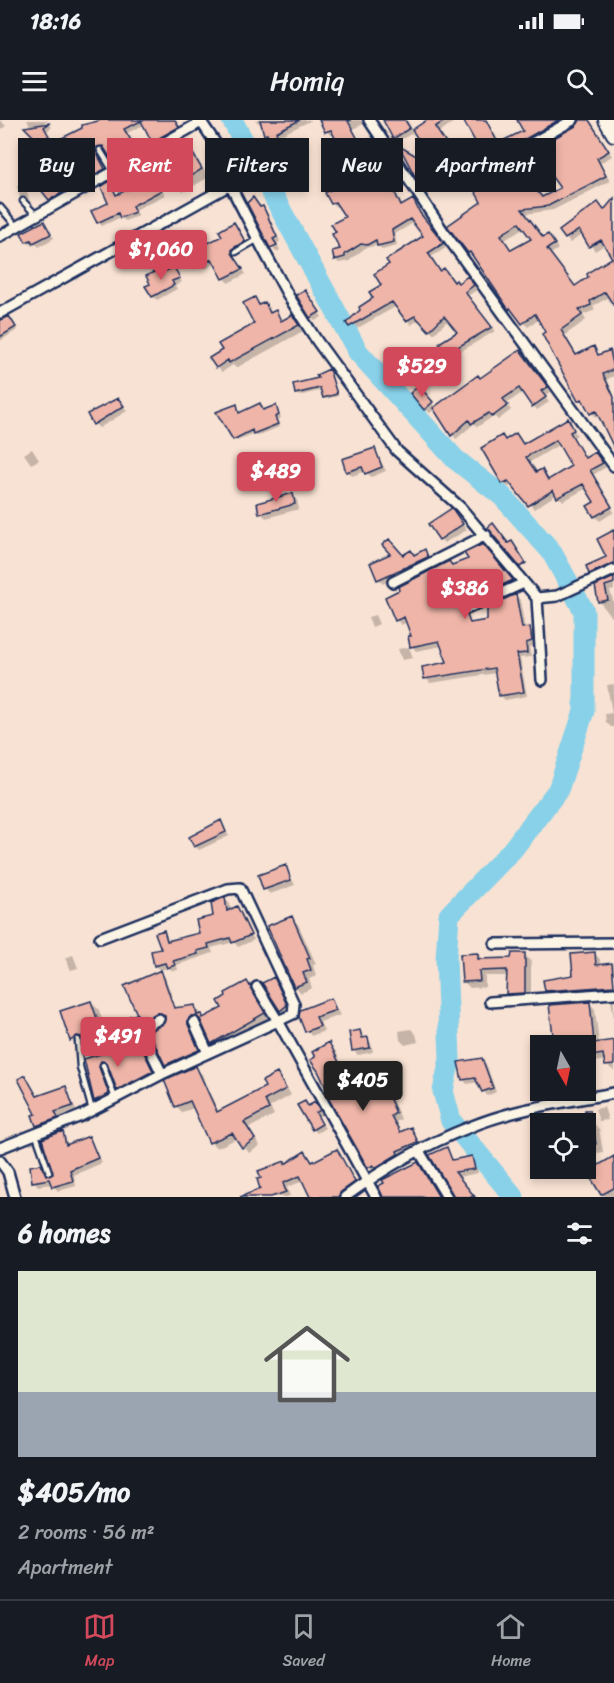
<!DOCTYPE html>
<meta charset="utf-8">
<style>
:root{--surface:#171b24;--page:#20242c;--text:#f1f3f6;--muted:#9ea1a6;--line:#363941;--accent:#d1495b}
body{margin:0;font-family:Sriracha,sans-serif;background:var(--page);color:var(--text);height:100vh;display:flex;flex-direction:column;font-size:22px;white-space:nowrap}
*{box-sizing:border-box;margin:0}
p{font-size:20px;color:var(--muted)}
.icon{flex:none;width:33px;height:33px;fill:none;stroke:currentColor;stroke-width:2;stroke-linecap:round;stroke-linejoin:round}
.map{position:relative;height:1077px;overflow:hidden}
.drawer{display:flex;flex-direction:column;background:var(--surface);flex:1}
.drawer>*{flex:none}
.guide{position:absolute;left:18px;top:18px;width:579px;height:54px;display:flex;gap:12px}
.needle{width:39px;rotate:171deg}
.tools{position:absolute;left:530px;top:915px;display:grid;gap:12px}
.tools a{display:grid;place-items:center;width:66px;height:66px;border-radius:0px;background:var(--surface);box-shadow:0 3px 9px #0003;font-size:30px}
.price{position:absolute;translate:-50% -51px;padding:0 14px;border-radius:6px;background:var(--accent);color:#fff;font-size:20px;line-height:39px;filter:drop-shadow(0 2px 3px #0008)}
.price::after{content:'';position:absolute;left:50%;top:36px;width:18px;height:14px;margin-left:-9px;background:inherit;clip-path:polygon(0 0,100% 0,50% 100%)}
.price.selected{background:#222;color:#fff}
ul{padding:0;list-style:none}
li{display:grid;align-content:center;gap:12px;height:318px;padding:0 18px}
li+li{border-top:2px solid var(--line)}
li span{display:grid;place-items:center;height:186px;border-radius:0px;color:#555}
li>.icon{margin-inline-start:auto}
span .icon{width:108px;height:108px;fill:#fffc;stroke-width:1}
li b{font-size:26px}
h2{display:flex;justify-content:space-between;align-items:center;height:72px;padding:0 18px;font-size:26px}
.pill{padding:0 21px;border-radius:0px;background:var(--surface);box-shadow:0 3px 9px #0003;font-size:21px;line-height:54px}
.pill.selected{background:var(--accent);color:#fff}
.status{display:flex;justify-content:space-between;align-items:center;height:42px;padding:0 30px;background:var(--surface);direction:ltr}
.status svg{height:16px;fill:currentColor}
header{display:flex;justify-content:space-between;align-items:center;height:78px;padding:0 18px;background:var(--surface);font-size:27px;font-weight:600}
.dock{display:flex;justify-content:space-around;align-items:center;height:84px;border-top:2px solid var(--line);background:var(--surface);font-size:16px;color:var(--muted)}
.dock a{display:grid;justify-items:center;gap:3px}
.dock .selected{color:var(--accent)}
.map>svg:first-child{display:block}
.shadow{fill:#0003;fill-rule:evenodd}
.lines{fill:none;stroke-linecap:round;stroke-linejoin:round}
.river{stroke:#88d1e9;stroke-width:21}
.building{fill:#efb5a8;stroke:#1b2f5e;stroke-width:1.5;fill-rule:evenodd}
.service-casing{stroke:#1b2f5e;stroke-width:9}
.minor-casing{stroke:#1b2f5e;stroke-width:14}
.secondary-casing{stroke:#1b2f5e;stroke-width:18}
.service{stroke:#fcf5e5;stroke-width:4.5}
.minor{stroke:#fcf5e5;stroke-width:9}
.secondary{stroke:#fcf5e5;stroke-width:14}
</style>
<div class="status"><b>18:16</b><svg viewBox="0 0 49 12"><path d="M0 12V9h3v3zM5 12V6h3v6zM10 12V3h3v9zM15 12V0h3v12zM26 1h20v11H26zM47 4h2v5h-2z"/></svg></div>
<header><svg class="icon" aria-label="menu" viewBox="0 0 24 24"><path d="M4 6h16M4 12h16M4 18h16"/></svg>Homiq<svg class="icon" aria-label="search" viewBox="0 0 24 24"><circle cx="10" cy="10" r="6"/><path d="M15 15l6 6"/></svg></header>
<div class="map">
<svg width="614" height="1077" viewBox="0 0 614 1077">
<rect width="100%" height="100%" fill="#f8e2d3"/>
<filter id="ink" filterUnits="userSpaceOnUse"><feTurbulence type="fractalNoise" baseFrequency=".0167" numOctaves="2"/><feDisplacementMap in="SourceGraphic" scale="12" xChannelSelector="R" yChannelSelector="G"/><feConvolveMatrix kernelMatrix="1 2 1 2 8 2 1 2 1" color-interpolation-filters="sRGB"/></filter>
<g filter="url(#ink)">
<path class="shadow" d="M0,0L6,6L0,10Z
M27,0H48L40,6L49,4L52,7L46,12L51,20L44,25L27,8L31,7Z
M111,0H176L182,11L157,25L144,5L127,13L137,30L116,43L107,30H101L99,37L108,53L55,83L35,60L59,51Z
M255,0H312L279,16L281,22L275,24L265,14L263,6Z
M318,0H364L365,3L353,9L361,24L370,20L374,24L403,87L413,81L446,128L431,137L441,152L454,163L471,162L477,170L467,176L495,211L451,237L447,233L460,213L449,199L434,214L420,199L411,205L397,186L354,210L350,206L425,116L415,102L395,114L397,126L382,130L378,125L365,128L349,141L339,143L335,139L342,130L347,98L339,86L336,87L332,83L347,62L343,32L335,14L330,15Z
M384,0H407L413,11L430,0H457L439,12L452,33L437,43L415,12L398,21Z
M465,0H487L500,24L525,12L519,0H574L514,33L510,39L517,41L588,0L612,36L600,43L610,61L553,90L525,94L543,119L548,116L553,120L558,129L551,134L575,168L614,139V180L611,176L593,186L595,190L583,195L586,200L565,215L577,236L593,228L600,236L614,230V256L607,259L614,274V323L600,296L596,298L586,283L580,280L540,199L528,207L510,189L450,106L483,82L484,35ZM549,50L562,68L542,79L528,62ZM524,107L533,119L512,131L505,120Z
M403,30L433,47L437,51L421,59Z
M192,34L209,57L183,72L176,65Z
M157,61L165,75L135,90L138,96L125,101L121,97L102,106L98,102L110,84V63L118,76Z
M24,64L26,66L29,80L20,78L17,66Z
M253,79L267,92L280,121L277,124L280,130L276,132L248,82Z
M614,81V138L606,124L595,131L583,114L570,123L566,118L605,92Z
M43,103L54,118L39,127L36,124L32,126L27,121Z
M234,104L248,127L235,137L246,154L228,163L216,143L206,149L202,144L209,130Z
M164,149L167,152L174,149L182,162L175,166L177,169L157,180L153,177L152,164Z
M308,175L322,197L315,201L312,197Z
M255,179L261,185L265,184L272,193L275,192L283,201L292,196L303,211L236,248L233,245L222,252L217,247L256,205Z
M11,200L17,210L0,221V201Z
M524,236L551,272L544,276L549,282L537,290L523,272L506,284L511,290L498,300L494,296L477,307L474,304L456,319L435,289L430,293L425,289L423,272L436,288L480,259Z
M329,251L338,276L326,279L322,270L299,276L297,274Z
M122,284L127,291L99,308L95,304Z
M260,285L264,291L275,287L278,290L281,298L277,300L279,307L257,316L254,313L237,321L234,319L236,286L240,294Z
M567,300L577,315L573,317L586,339L595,334L606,347L593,355L614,392L600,401L595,396L596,383L587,368L563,381L557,374L534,389L512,365L508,367L503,363L502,317L506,321L520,319L524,325ZM560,324L573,346L549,361L541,351L537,353L530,342Z
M32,329L39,340L31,344L24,334Z
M375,330L386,351L371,357L366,351L352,356L347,351Z
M292,375L297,380L299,389L266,398L261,393Z
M456,395L467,410L444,423L439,418Z
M614,408V451L596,459L591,453L609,437L610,410Z
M410,431L415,436L424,431L432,441L383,464L379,459Z
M487,431L516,465L490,477L464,481L467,488L464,495L472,504L488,501L516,476L520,480L525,509H529L534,513L536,526L529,527L531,537L520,538L527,576L505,580L501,576L496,553L430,563L426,558L449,543L442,526L416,531L412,526L413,517L408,502L401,505L397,500L452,447Z
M614,458V470L610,471L614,483V496L611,497L599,481L596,467Z
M375,495L379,504L372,507L368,497Z
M409,527L413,538L402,540L398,529Z
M614,564V607H611L606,602L605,594L612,593L607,565Z
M220,702L229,716L199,730L195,726Z
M285,746L295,765L270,774L265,769Z
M225,779L230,784V791L237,788L242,793L254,820L238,827L234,822L211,828L213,833L177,845L178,850L173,851L169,848L160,850L155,846L163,830L164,812L170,822L201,814Z
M292,798L298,804L316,844L313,845L316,856L309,859L312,868L301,873L295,866Z
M594,833L600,839V846L614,844V873L552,876L546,871L574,856Z
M478,834L483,840L513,839L525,835L531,841V878L514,880L508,873V856H485V867L470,868L464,862Z
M73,835L78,848L71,850L65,838Z
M160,852L165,857L177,890L195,886L205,899L224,889L247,863L269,898L217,928L203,902L196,900L192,910L203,935L171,949L166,944V899L162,897L140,911L131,897L139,895Z
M274,859L279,864L291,892L286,895L281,890Z
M331,880L340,895L320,902L324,911L311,916L300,897Z
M614,880V898L611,881Z
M91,882L99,890L108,918L90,924L86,923L79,927L71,920Z
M589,883L595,889L599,924L614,923V951L606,945L605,940L585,944V926H553L550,886Z
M411,909L416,914L418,922L405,925L400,920L399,911Z
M360,912L371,923L373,932L358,935L354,931Z
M138,923L144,930L158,957L124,975L118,969L110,947L107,946L104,954L114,980L102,987L96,981L86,940Z
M329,924L335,930L357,976L382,964L388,970L401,999L396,1002L402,1013L411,1009L423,1028L375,1053L369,1047Z
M482,940L486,944L496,972L487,976L479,962L467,964L463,959Z
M195,948L202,954L219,993L267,967L276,955L283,961L291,975L270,987L274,995L249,1008L260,1026L249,1033L238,1018L217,1028L210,1022L194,988L182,992L176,986Z
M25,957L38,977L65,967L76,990L58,997L61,1002L42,1010L34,996L38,994Z
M315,984L323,994L318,997L325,1008L317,1013L313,1009L309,987Z
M604,987L608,1000L599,1001L595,989Z
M591,1001L599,1009L603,1032L585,1035V1004H576Z
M540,1006V1040L535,1007Z
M62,1012L69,1026L89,1018L102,1043L74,1055L76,1066L58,1071L52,1064L38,1066L34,1061L41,1046L48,1057L55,1054Z
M446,1029L454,1041L472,1037L476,1042L478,1053L458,1057L474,1077H454Z
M337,1031L358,1066L345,1077H312L304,1061L287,1067L290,1076L287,1077H244L262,1069L284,1043L286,1045L305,1033L313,1044Z
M614,1040V1077H605L589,1053Z"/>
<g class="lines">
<path class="river" d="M232,0L358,232L455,339L502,376L551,431L584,491V591L558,670L512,730L449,795L446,838L450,939L443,971L451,1001L514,1077"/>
</g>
<path class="building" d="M102,0H175L179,7L152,22L141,1L124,9L134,25L111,39L103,26L97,27L96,32L105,49L49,80L33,60L38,58L37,52L57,49L55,46L63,44L48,25L82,8V5Z
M260,0H300L276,12L278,18L269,20L267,14L264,15Z
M319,0H351L348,1L360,23L370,19L401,86L413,79L420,93L444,123L428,133L440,151L444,148L454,162L456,160L458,163L468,156L474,165L465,172L492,207L446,234L439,223L457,212L444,196L429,211L415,196L406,201L392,182L349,207L346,203L360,190L359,187L373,178L369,172L381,165L374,154L389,144L386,140L423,116L410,99L392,110L394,122L377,126L376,120L367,125L361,124L345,134V137L334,140L332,131L340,129L332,114L336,112L331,104L345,97L335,82L331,84L325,73L345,61L337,35L342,32L331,10L325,12Z
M383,0H405L410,8L393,19Z
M427,0H446L435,7L449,28L431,39L412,10Z
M463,0H486L498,23L523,11L517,0H559L509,28L506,35L512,41L576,6L580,0H589L609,31L597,38L606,56L548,86L522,89L543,117L548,114L555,124L547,129L575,166L588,157L587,154L592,150L612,138L601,120L589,127L579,110L565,119L559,111L598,82L604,90L614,78V186L605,172L590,181L591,185L579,190L582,195L561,210L576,235L594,226L598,235L610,230L614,249L603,254L614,277V328L596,291L590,294L582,279L578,281L542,214L545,212L535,194L522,204L510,188L509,190L470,132L468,133L447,106L481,82L461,46L482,34ZM544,46L560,68L542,77L525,56ZM519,103L531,119L511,130L501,115Z
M50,3L44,7L49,16L39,22L24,7Z
M399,26L434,46L415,56Z
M192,32L202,49L175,66L165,48Z
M153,55L162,70L132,86L135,92L120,98L118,93L97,103L91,91L108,83L101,67L110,61L116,75L133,67L131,64Z
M253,77L260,87L263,86L277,117L273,119L277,125L270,128L247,83Z
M44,101L51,114L33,123L31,120L26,122L21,113Z
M234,102L245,121L232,129V133L243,149L223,159L212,139L201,145L196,137L207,130L204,125L222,116L219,111Z
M164,147L166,151L174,147L180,158L172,161L174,165L152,177L145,166L150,164L146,156Z
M305,170L320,192L310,198L296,175Z
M255,177L259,185L265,182L270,193L276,190L281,201L292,195L299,205L229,243L228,240L216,248L209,238L222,230L218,224L254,204L243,183Z
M9,196L16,207L0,217V200Z
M520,230L548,267L541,271L546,277L532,287L519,268L503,279L508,285L492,297L489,293L471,304L469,300L451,316L433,288L478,255L480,258Z
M329,249L337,274L323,278L320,268L295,274L293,264L318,258L316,255Z
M419,266L433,282L424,290L410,273Z
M118,278L124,286L93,305L87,294Z
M260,283L263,290L276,285L279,295L275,297L278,304L253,314L252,310L233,320L216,292L237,284L239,293Z
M568,298L574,310L570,312L585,338L595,332L603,343L590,350L612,387L594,397L587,386L594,382L583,364L557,378L553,370L528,386L508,361L502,364L481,328L502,315L505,320L516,313L523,324ZM556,320L571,346L548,360L542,349L536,352L526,337Z
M375,328L382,347L365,354L362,347L346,352L342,339Z
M293,373L295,384L259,394L257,383Z
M452,388L463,404L439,420L428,404Z
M493,403L508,423L512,421L526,443L520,447L487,408Z
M614,410V443L589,454L586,446L606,437L597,419Z
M389,419L403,435L411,430L414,435L425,429L428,437L377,460L370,443L390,434L382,425Z
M483,424L513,460L485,473L461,477L463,483L460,491L467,495L470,503L487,500V487L516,474L522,508L530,507L532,521L526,523L527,533L517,534L524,572L499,576L494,548L424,559L422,547L447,542L439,521L410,527L408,516H411L404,497L395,501L385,477L399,470L398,467L449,441L452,445L468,439L464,433Z
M614,457V463L605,466L608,480L598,482L595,466Z
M221,700L226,712L194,727L189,717Z
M286,745L291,760L263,770L258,755Z
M225,777L227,791L237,786L251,815L232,823L230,818L208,824L209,828L197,831L198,834L173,841L175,845L167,848L165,843L154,846L151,831L161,829L155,813L164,810L167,821L199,813L196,800L213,796L211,783Z
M292,796L310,838L307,839L311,850L303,853L307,862L294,867L267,806Z
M595,832L596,845L612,843L614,866L545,871L543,860L573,855L571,834Z
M478,833V839L511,838L512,833H525V873L506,874L507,850L479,851L480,861L462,862L460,834Z
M161,850L174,888L195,885L197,895L202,894L203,898L222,888L218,881L226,876L225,873L247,861L265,893L211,924L200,899L191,896L188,904L199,930L165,945L149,912L164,903L165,896L156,893L134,907L129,896L137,894L124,866Z
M274,857L287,885L280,891L262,863Z
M331,878L336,890L316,897L320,906L305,912L299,897L300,890Z
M91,881L101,910L81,917L77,916L70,921L60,891Z
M590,882L594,923L614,920V945L605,946L603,934L585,937V926H551L549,916L553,915L549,885Z
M360,910L362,918L368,917L370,928L352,931L349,912Z
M139,922L153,951L117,970L107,943L101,941L99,947L109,974L94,981L84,939Z
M329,922L355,975L382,962L396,993L391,996L400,1012L411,1007L418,1022L397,1031L398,1034L375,1048L373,1045L368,1048L327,976L329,974L318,951L310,940L315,937L312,932Z
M482,938L493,968L482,972L475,958L462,960L458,942Z
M196,946L217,992L265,967L262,961L277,953L286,969L265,980L269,989L244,1002L255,1019L242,1028L232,1013L209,1023L190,981L175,987L164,960Z
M25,955L37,976L66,966L73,986L55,992L58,998L36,1006L32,995L36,994L18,959Z
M305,981L308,986L315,982L320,990L316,993L322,1004L312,1010L297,985Z
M585,990H590L596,1024L585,1027Z
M63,1011L66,1025L89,1016L98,1038L70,1050L73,1061L52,1067L49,1059L32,1062L30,1046L41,1044L46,1055L53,1054L42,1019Z
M447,1027L452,1040L472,1036L475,1049L455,1052L475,1077H454L429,1035Z
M337,1029L355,1062L341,1072L338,1077H310L300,1056L283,1063L286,1072L271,1077H240L260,1069L257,1059L261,1058L258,1051L285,1041V1044L305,1031L312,1042Z
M614,1036V1068L601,1075L587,1052Z
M418,1042L439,1077H383L378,1066L384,1063L382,1060Z"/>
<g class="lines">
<defs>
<path id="service" d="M100,30L113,51
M23,81L36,95
M0,87L16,106
M236,132L258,119
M78,920L80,947L92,990
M103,945L115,978
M585,958L592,977
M36,1015L49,1052"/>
<path id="minor" d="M200,0L218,27L230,65L263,129L289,177L317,221L397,331L460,387L537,478L557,476L614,450
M369,0L443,111L614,346
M513,34L573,0
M0,116L201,2
M0,193L230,65
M393,462L486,415
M537,478L542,560
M466,489L524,463
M100,818L228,769L240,768L294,884L293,894L278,901L257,867
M495,824L614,823
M490,882L614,873
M159,899L140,909L162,954
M194,902L208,933
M0,1028L81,996L162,954L278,901L376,1077
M419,1031L447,1077
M0,1041L8,1052L15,1077
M345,1077C383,1049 426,1024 470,1007C516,988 566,982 614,973"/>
<path id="secondary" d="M606,0L614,14"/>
</defs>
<use href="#service" class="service-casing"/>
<use href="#minor" class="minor-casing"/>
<use href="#secondary" class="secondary-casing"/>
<use href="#service" class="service"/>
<use href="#minor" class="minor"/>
<use href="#secondary" class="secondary"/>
</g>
</g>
</svg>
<div class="tools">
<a><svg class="needle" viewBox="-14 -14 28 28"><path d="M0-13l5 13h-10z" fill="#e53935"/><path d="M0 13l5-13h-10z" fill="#9ea1a6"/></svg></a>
<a><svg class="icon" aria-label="locate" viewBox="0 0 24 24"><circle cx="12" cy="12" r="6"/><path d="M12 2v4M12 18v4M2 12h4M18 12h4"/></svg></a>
</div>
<b class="price" style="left:161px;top:161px">$1,060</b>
<b class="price" style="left:422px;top:278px">$529</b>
<b class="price" style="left:276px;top:383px">$489</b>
<b class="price" style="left:465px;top:500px">$386</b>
<b class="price" style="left:118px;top:948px">$491</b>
<b class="price selected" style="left:363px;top:992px">$405</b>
<div class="guide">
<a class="pill">Buy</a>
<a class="pill selected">Rent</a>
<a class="pill">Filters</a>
<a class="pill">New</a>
<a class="pill">Apartment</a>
</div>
</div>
<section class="drawer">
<h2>6 homes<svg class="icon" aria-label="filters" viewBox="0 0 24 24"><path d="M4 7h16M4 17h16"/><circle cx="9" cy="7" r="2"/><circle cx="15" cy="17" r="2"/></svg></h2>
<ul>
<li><span style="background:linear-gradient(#dfe7d0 65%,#9aa5b1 0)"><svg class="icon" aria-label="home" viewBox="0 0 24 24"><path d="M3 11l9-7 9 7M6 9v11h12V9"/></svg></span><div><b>$405/mo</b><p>2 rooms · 56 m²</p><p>Apartment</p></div></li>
</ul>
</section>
<nav class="dock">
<a class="selected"><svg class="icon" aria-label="map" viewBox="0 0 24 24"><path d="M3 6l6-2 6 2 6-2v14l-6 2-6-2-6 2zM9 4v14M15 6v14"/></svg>Map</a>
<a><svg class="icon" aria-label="saved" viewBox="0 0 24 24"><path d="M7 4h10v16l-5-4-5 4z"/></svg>Saved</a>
<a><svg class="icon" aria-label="home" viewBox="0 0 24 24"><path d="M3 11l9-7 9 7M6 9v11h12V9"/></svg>Home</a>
</nav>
